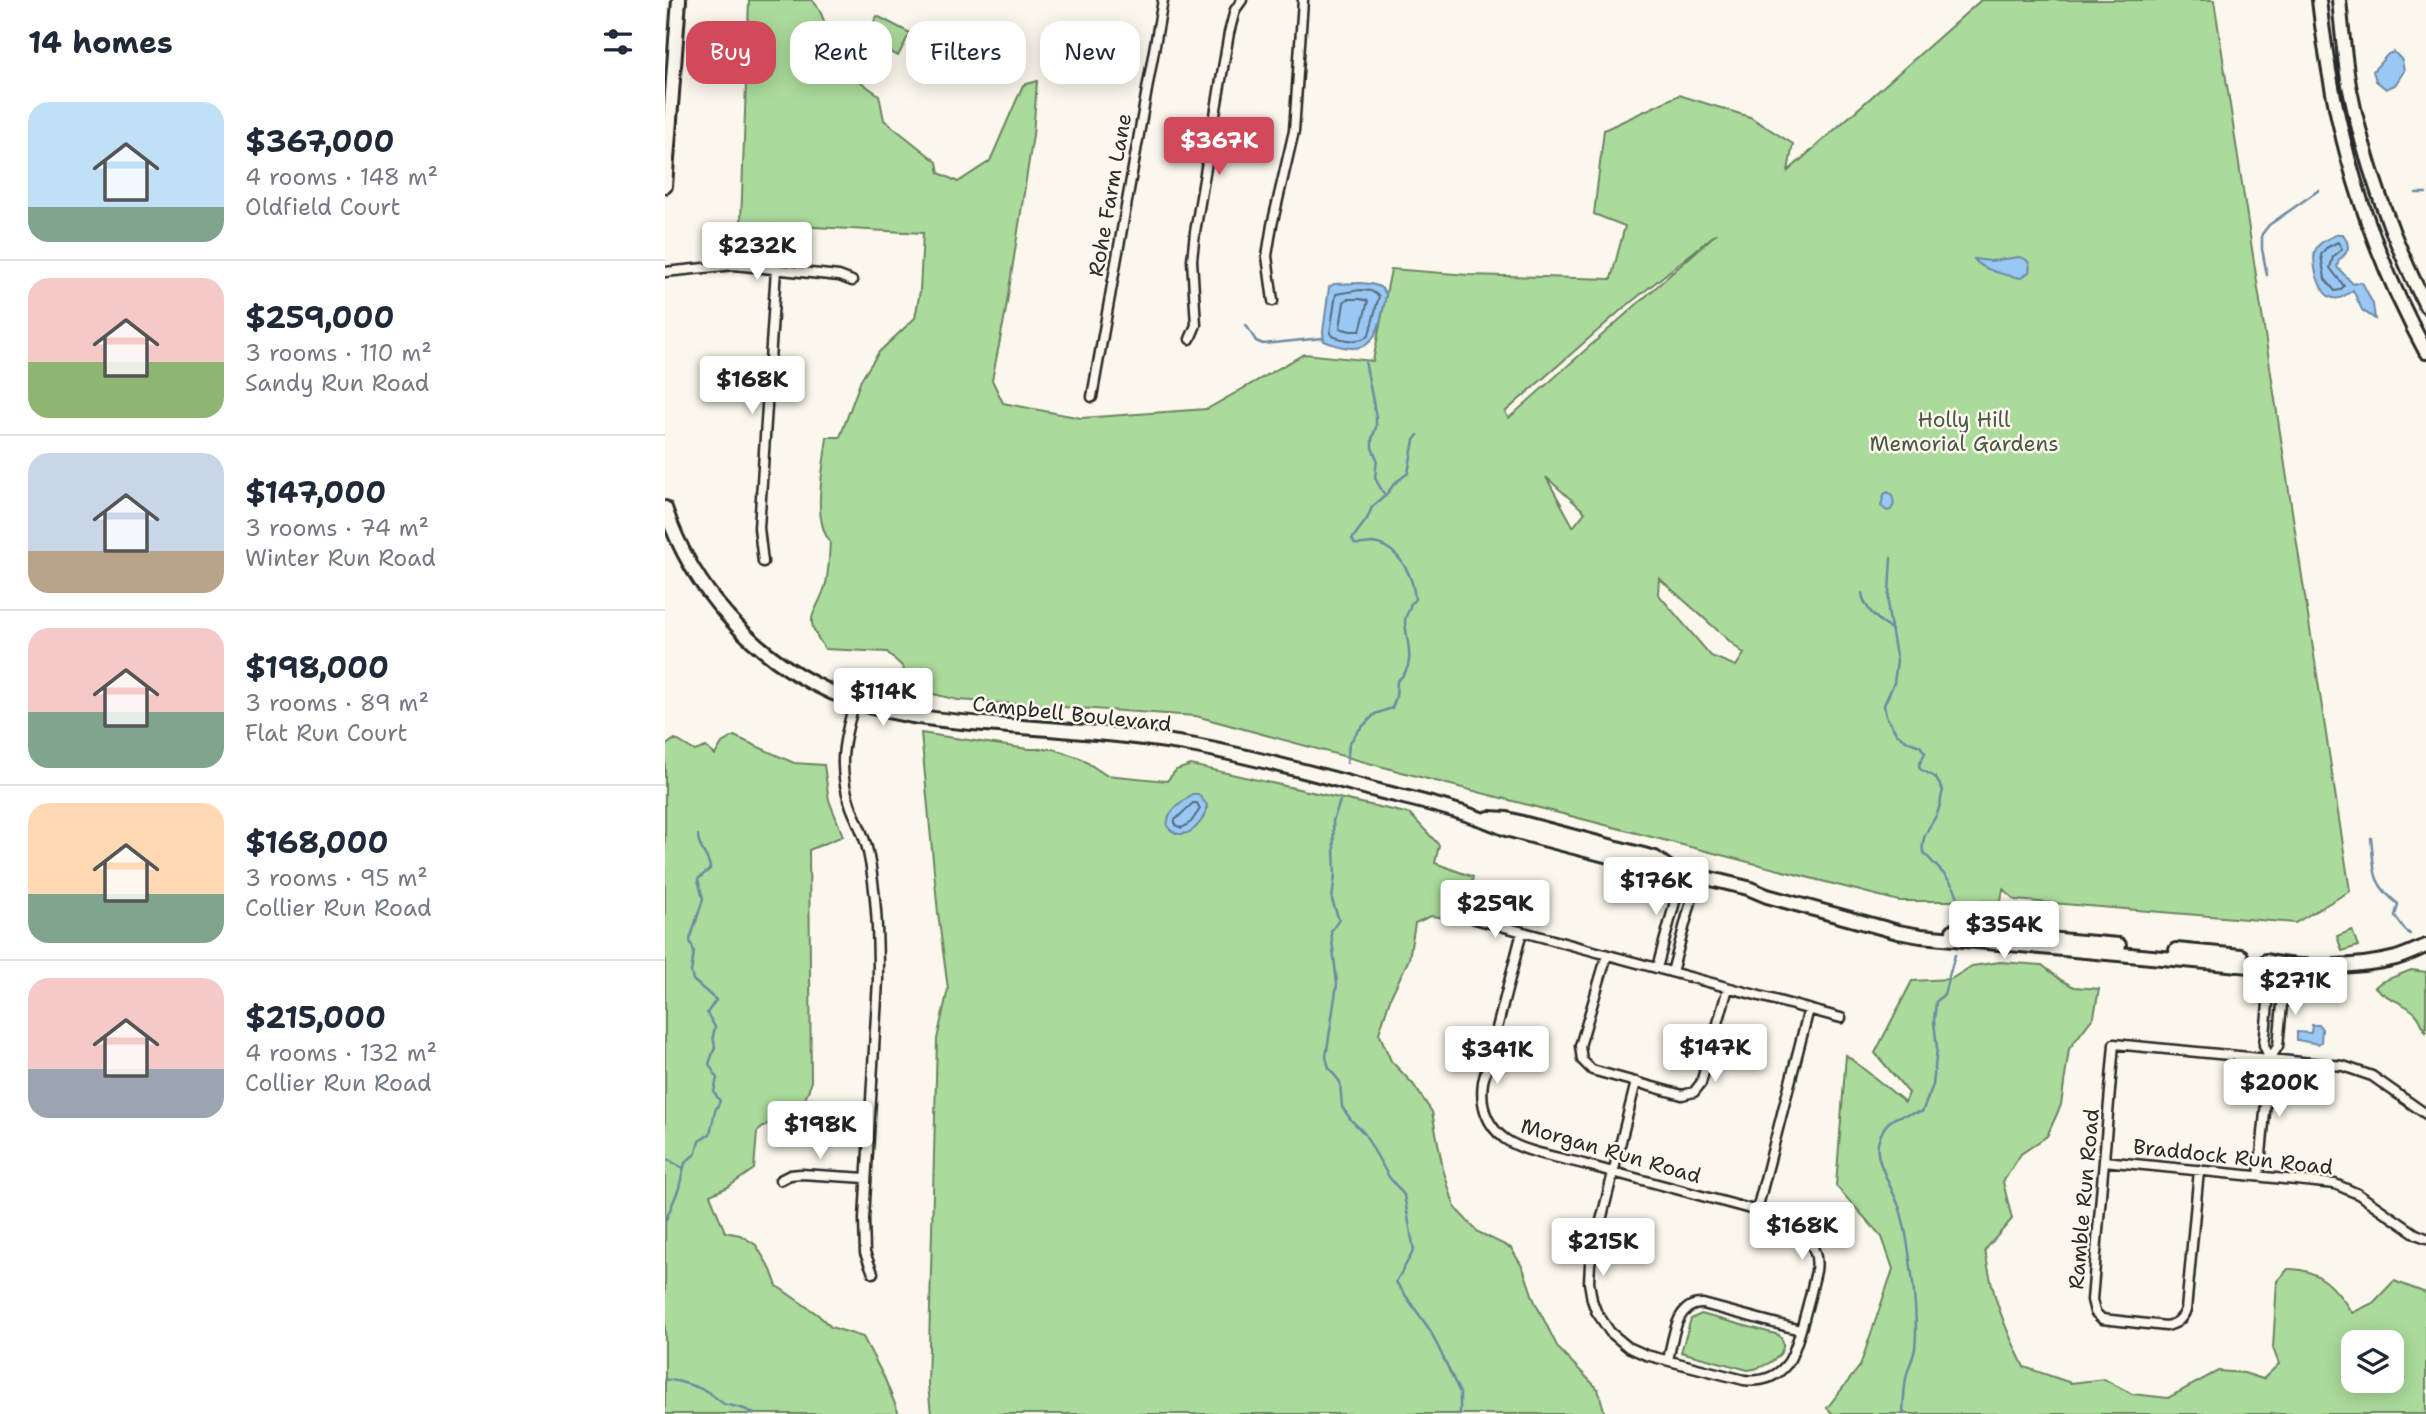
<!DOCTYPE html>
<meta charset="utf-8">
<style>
:root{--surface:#fff;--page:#f6f6f7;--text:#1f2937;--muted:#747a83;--line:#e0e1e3;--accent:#d1495b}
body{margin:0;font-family:"Shantell Sans",sans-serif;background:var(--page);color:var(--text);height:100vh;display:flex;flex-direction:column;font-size:26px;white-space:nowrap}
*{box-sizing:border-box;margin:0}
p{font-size:23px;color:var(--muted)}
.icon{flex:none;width:38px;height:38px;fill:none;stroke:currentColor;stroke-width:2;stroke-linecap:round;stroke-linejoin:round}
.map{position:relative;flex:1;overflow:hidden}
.drawer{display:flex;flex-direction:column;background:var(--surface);width:665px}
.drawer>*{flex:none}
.guide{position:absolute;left:21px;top:21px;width:665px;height:63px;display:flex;gap:14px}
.buttons{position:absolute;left:1676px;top:1330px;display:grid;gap:14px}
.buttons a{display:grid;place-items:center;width:63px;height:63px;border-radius:14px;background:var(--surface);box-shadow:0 4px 18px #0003;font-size:35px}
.price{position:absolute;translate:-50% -60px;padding:0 16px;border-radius:7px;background:#fff;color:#222;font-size:23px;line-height:46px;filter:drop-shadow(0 2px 4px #0008)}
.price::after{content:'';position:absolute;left:50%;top:42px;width:21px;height:16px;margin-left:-10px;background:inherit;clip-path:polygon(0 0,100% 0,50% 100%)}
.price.active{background:var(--accent);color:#fff}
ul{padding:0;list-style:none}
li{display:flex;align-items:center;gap:21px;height:175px;padding:0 28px}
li+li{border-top:2px solid var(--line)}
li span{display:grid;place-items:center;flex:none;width:196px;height:140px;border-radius:21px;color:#555}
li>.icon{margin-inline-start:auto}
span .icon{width:84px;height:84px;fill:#fffc;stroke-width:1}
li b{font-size:30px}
h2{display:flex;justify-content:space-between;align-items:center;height:84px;padding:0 28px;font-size:30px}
.pill{padding:0 24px;border-radius:21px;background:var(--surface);box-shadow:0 4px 18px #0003;font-size:24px;line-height:63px}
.pill.active{background:var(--accent);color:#fff}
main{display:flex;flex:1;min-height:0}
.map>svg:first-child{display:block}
.green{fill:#abdb9b;stroke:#6b8363;stroke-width:2;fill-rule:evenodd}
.water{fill:#99c8f4;stroke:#6d89a4;stroke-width:2}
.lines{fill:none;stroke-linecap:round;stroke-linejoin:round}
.shore{stroke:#576a7b;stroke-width:2}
.stream{stroke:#6d89a4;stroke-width:2.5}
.street-casing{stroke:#2b2b2b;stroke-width:13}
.secondary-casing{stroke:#2b2b2b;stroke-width:18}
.primary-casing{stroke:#2b2b2b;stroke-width:18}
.street{stroke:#fbf7ec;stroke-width:8}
.secondary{stroke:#fbf7ec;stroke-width:12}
.primary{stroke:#fbf7ec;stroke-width:12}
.labels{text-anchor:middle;stroke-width:5;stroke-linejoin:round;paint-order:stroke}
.street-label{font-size:21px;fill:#2b2b2b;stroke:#fbf7ec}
.park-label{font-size:21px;fill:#4b5747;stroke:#fbf7ec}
</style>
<main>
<section class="drawer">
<h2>14 homes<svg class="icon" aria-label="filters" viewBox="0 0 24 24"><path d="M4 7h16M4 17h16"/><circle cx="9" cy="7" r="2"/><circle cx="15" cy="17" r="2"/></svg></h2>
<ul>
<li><span style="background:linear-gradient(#bfe0f5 75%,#7fa58c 0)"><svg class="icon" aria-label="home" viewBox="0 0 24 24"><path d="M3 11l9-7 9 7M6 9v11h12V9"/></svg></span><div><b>$367,000</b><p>4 rooms · 148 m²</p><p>Oldfield Court</p></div></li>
<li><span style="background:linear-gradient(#f6c9c9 60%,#8fb573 0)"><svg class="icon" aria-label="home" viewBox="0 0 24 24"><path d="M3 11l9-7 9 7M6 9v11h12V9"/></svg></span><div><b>$259,000</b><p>3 rooms · 110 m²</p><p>Sandy Run Road</p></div></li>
<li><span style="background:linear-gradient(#c9d6e8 70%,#b9a48a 0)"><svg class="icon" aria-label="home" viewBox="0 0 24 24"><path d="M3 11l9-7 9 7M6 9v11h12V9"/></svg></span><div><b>$147,000</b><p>3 rooms · 74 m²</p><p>Winter Run Road</p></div></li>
<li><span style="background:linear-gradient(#f6c9c9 60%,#7fa58c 0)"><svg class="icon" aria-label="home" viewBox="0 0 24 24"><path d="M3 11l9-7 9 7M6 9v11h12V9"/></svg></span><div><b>$198,000</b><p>3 rooms · 89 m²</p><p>Flat Run Court</p></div></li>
<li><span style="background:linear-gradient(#ffd9b3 65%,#7fa58c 0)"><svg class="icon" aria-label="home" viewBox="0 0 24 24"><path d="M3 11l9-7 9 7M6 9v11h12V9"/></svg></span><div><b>$168,000</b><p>3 rooms · 95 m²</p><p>Collier Run Road</p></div></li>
<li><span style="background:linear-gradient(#f6c9c9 65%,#9aa5b1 0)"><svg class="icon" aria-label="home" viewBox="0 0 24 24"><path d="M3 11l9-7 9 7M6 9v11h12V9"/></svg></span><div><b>$215,000</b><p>4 rooms · 132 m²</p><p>Collier Run Road</p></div></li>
</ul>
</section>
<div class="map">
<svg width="1761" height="1414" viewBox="0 0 1761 1414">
<rect width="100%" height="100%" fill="#fbf7ec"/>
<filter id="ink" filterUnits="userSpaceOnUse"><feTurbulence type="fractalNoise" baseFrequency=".0143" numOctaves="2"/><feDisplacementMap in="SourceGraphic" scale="14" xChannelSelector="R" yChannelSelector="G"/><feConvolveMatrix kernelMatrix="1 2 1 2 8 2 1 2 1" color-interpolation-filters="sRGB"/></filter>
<g filter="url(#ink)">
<path class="green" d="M84,0H147C162,15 163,39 163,59L214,95L219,120L272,162L274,173L293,182L325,161L358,85L372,81L368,135L340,315L327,380L338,403L416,418L542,409L639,354L708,361L726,269L803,275L946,279L960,226L929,214L939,130L1014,95L1085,117L1128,144L1123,171L1316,0H1549L1685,891L1630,923L1350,900L1338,889L1336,901H1234L755,777L531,716L293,700L239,687L242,681L238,667L222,652L160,649C137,616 149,619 160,587C164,574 164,556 165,542C146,516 159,468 162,437H175L196,380L214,352L250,318L255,291L258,233L76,223ZM1052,233L844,418L843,417L840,412L955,311ZM881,477L920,512L909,526H908ZM994,578L1079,654L1071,666L1046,656L993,594Z
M212,16L245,33L233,56L200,38Z
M256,733L363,749H388L415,758L441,775L502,781L511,770L526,765L745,814L774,845L770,863L808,877L802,902L792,919L766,916L750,923L744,959L726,996L714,1033L726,1061L748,1084L767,1112L778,1169L790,1208L813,1232L846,1248L858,1268L869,1300L893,1348L933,1389L940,1414H266L263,1385L272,1039L283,989L273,913ZM519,802L542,809L531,827L504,816L512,806Z
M69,736L129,763L159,765L164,800L178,836L144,850L146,1084L137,1107L140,1118L109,1119L92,1132L89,1169L63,1187L45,1195L60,1232L75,1235L91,1245L106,1270L112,1286L152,1314L166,1327L198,1337L219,1377L234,1414H0V746L10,739L30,751L41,747L50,755L57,743Z
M1687,930L1693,946L1677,951L1672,936Z
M1335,962L1377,965L1396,980L1409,987L1434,989L1429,1016L1404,1049L1396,1105L1382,1136L1356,1154L1338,1182L1347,1219L1320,1250C1327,1296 1339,1326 1359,1367L1406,1383L1439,1379L1467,1394L1503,1398L1553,1371L1579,1373L1598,1379L1614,1364L1608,1348L1612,1281L1623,1269C1654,1268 1671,1288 1687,1313L1708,1303L1729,1281L1761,1293V1414H1168L1162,1408L1195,1366L1228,1269L1217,1237L1171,1186L1181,1055L1240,1102L1244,1093L1210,1053L1247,981L1286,979L1307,966ZM1689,1342H1727V1381H1689Z
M1746,970L1761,972V1033C1757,1025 1754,1014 1745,1009C1733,1000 1721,999 1710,987L1716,982Z
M1036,1314L1114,1335C1129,1354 1098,1369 1083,1370L1016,1352L1026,1319Z"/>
<path class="water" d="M1729,52L1737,60L1739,71L1730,85L1721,89L1711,81L1708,71L1723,54Z
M1674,234H1678C1686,246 1684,252 1674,260L1672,267L1688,284L1696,282L1698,284L1708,304L1710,319L1697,310L1688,290C1682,294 1676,300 1668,298C1654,295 1645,260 1651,249C1655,241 1666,237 1674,234Z
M1354,257C1363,259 1366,263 1364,272L1356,278C1343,276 1316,270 1309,259L1326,261Z
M695,283C705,284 718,284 721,295C713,336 709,361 659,341L658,332L664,287L669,284Z
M1223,492L1227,495L1229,504L1226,510L1222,511L1216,506L1219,494Z
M527,794H533L542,805C540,825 517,846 502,826L504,816L509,809Z
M1647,1025H1654L1657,1029L1656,1042L1653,1044L1632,1040V1032L1646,1033Z"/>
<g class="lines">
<path class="shore" d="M1673,242L1677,249L1668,257L1665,268L1679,286L1675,290L1670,291L1660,279L1656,255L1661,248Z
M695,290L706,291L714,296L704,335C694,344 678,340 667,336L665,333L671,294Z
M682,299H695L703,301L695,331H685L675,328L679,302Z
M528,803H532L535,809L526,822L517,828L510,825V820Z"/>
<path class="stream" d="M1751,193H1761
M1602,275L1597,249V234L1604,225L1654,190
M581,325L591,341L598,344L658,338
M700,361L711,417V427L707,439V448L712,459L710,478L720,496
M1226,558L1223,611L1232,661L1229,683L1219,705L1221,716L1231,733L1242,741L1255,746L1260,753L1254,765L1255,769L1270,777L1278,790C1276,798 1275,807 1272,814C1265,828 1256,835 1258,852C1275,871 1299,888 1294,916
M1197,593C1199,609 1214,621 1227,630
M682,763L684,744L693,731L710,714L727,708L731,697L732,681C753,666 741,642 740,621C740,614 745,612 745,605L750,599C748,575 734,547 708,543C702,543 696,545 690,544L687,539L702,519L707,507L720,496L730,483L743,473L749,440L753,435
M675,801L668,821L670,874L667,900L674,920L666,931L672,984L661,1057L664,1068L675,1082L677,1107L686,1120L699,1133L724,1177L739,1195L749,1250L731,1282L765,1330L795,1393V1414
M1706,838C1710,870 1705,882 1733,904L1730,916L1740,930L1745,934
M0,1158L18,1168
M0,1222L14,1188L20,1163L31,1153L34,1141L45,1134L50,1111L55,1101L49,1092L52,1078L44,1064L50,1047L48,1036L50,1027L42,1013L51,1000L28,980L26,973L29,952L25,940L38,899L33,879L45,869C45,857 33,850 33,835
M0,1380C8,1378 35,1388 43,1392C50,1396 56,1404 62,1405C72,1407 81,1408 89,1414
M1240,1414L1238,1411C1239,1399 1239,1385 1242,1374C1244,1365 1249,1357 1250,1348C1254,1317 1244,1239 1235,1209C1229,1191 1209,1160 1213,1143C1220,1116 1234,1115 1257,1112L1268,1085L1272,1049L1269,1021L1271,1002L1279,994L1290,955"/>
<defs>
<path id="street" d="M0,272L69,265L174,276L187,281
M608,301L602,256L607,225L629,131L638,0
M525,339L531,325L527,260L530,232L564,33L570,10L577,0
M427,397L498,0
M98,562L94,528L111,269
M190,702C178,740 172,768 186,807C192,822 200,836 203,852C212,894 213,938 213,980L199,1219L200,1253L208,1273
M810,919L1176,1018
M857,932L818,1082C815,1104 821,1125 840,1139C860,1153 898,1158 922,1165C986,1182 1050,1199 1115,1217C1128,1223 1144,1235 1149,1250C1152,1257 1152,1264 1151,1271C1147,1289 1132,1352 1122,1364C1111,1378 1095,1382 1079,1380L981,1355L963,1347L945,1332L931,1311L927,1300L924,1282L925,1264L971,1082
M942,955L915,1046L917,1060L927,1070L1017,1095L1029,1092L1036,1083L1063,988
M992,968L1018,872
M1007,972L1033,876
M1605,1059L1599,1045L1607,963
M1439,1161L1670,1184L1693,1194L1751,1234L1761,1238
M1534,1170L1521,1310C1517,1319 1512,1324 1501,1326L1437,1319L1430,1312L1427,1300L1449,1044L1678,1066L1707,1076L1761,1114
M1594,1176L1605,1059L1613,1046L1621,964
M115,1180L125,1175L136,1174L201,1178
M1092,1210L1144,1009
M1003,1360C1008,1340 1010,1302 1038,1304L1135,1330"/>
<path id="secondary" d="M0,186L14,0
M0,508C27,589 88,657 166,692C223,718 283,721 344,726C407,731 470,735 531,746C593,758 654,775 714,791C746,799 779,806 810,817C821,820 831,825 841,829C891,843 941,855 991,868L1004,869L1083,888L1102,896L1233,932L1256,936L1585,966L1607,963
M824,818L842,819L990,858L1004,868
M1288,931L1454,945
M1511,950L1576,956
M1601,961C1635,970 1697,967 1731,958C1741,955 1751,950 1761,946"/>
<path id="primary" d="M1654,0C1668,127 1700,240 1761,352
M1674,0C1677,28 1679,57 1684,85C1698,158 1727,239 1761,306"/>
</defs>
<use href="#street" class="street-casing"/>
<use href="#secondary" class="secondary-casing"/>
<use href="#primary" class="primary-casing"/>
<use href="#street" class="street"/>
<use href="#secondary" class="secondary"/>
<use href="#primary" class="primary"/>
</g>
</g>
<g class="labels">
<g class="street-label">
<text transform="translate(445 195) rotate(-80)" y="7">Rohe Farm Lane</text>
<text transform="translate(407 714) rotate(6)" y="7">Campbell Boulevard</text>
<text transform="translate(946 1151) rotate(16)" y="7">Morgan Run Road</text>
<text transform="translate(1568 1157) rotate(6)" y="7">Braddock Run Road</text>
<text transform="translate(1419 1199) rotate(-85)" y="7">Ramble Run Road</text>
</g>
<g class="park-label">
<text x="1299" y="427">Holly Hill<tspan x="1299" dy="24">Memorial Gardens</tspan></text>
</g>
</g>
</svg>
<div class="buttons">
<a><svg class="icon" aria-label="layers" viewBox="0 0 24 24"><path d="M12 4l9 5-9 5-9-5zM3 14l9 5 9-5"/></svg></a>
</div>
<b class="price active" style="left:554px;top:177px">$367K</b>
<b class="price" style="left:92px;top:282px">$232K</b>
<b class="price" style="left:87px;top:416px">$168K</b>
<b class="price" style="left:218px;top:728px">$114K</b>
<b class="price" style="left:991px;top:917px">$176K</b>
<b class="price" style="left:830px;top:940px">$259K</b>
<b class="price" style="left:1339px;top:961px">$354K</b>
<b class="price" style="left:1630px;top:1017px">$271K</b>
<b class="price" style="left:1050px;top:1084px">$147K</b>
<b class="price" style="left:832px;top:1086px">$341K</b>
<b class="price" style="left:1614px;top:1119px">$200K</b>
<b class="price" style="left:155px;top:1161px">$198K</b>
<b class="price" style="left:1137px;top:1262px">$168K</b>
<b class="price" style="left:938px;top:1278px">$215K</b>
<div class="guide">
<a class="pill active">Buy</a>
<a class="pill">Rent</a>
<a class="pill">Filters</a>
<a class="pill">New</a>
</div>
</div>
</main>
